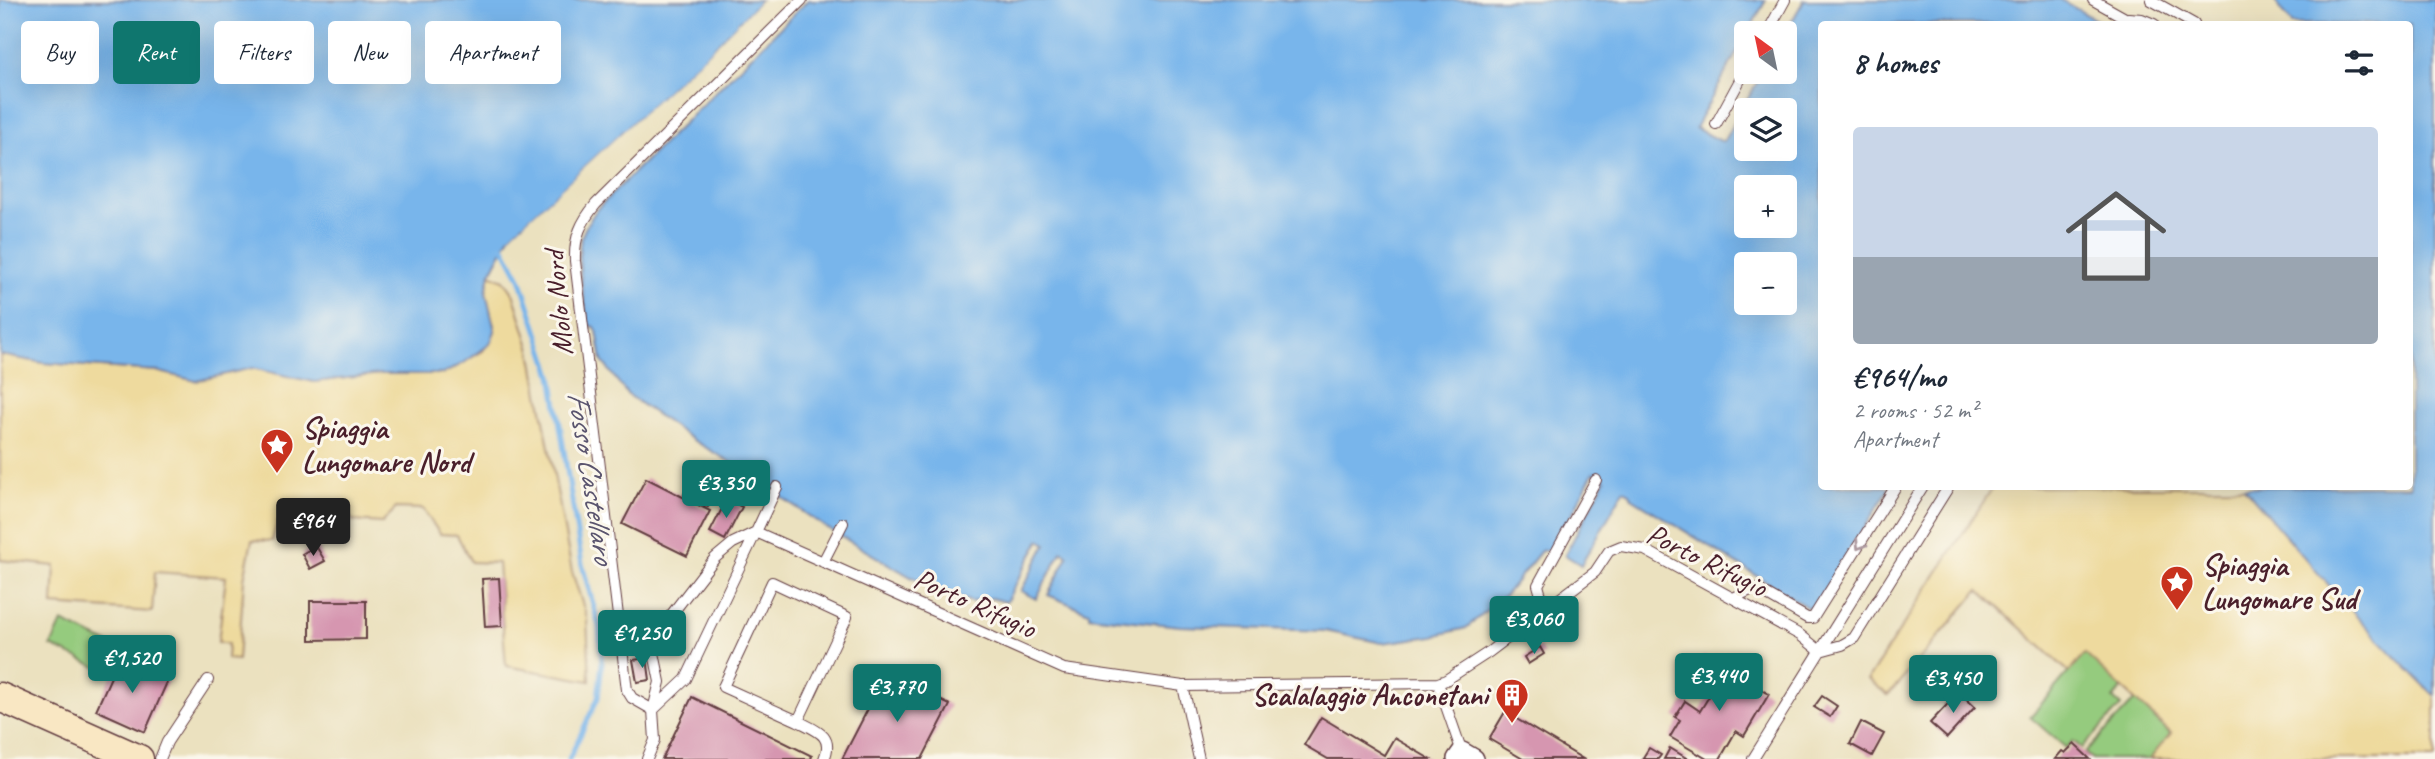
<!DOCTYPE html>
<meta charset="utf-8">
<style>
:root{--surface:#fff;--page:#f2f2f3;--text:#1f2937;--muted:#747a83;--accent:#0f766e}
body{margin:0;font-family:Caveat,sans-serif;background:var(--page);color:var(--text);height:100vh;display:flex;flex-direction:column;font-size:26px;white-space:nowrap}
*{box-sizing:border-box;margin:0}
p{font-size:23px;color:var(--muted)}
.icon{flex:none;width:38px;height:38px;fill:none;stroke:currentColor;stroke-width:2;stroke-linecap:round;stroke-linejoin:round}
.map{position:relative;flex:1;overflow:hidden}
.drawer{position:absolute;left:1818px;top:21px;width:595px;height:469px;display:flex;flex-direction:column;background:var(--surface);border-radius:7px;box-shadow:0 7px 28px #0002}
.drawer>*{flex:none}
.banner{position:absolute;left:21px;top:21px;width:665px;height:63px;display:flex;gap:14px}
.needle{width:46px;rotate:327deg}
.fabs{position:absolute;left:1734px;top:21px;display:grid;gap:14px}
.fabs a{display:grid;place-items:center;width:63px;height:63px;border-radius:7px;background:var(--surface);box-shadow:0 7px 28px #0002;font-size:35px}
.price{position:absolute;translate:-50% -60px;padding:0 16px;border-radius:7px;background:var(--accent);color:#fff;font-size:23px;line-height:46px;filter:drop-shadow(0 2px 4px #0008)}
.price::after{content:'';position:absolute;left:50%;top:42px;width:21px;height:16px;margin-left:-10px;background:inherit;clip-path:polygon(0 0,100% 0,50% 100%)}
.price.current{background:#222;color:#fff}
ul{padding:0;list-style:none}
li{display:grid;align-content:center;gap:14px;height:371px;padding:0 35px}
li span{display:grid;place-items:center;height:217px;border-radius:7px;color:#555}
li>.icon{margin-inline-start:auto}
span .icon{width:126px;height:126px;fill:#fffc;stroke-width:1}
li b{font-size:30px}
h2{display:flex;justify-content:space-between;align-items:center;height:84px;padding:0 35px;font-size:30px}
.tag{padding:0 24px;border-radius:7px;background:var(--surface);box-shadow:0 7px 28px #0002;font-size:24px;line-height:63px}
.tag.current{background:var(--accent);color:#fff}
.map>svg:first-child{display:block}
.green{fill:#95cb7e;stroke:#707554;stroke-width:2}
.sand{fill:#eeda9e;stroke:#9c7c64;stroke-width:2}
.water{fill:#78b5eb;stroke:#616a8b;stroke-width:2;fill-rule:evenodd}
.pier{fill:#ebe1bf}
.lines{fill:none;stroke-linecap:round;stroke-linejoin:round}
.stream{stroke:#78b5eb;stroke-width:5}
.building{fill:#d696b0}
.lane-casing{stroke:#623c41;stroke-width:12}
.street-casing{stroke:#623c41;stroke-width:22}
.secondary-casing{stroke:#623c41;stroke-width:31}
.lane{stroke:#fff;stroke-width:10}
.street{stroke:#fff;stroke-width:19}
.secondary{stroke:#f9e7c3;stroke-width:28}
.oneway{stroke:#ae9aa0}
.labels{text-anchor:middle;stroke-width:6;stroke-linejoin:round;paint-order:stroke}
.street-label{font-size:30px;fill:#4a1f2b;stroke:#fbf7ec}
.poi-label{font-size:30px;font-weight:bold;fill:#4a1f2b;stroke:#fbf7ec;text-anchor:start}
.water-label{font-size:32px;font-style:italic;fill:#5a546e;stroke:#fbf7ec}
</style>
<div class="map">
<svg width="2435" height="759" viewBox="0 0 2435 759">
<rect width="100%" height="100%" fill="#fbf7ec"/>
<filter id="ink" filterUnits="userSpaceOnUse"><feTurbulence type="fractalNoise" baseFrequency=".0143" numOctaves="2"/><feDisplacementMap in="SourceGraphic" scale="14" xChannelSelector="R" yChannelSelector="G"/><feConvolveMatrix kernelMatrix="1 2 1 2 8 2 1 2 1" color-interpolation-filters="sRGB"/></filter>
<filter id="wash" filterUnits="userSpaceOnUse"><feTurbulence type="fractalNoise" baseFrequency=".00686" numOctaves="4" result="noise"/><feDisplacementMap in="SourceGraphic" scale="28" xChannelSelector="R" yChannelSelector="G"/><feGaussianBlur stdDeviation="1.57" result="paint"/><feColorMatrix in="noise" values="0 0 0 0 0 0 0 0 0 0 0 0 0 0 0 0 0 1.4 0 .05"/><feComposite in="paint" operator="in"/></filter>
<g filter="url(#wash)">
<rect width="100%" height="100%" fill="#ebe1bf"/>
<path class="green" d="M62,622L112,645L101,669L51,646Z
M2085,653L2122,688L2113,699L2121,706L2082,748L2073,741L2066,748L2030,717Z
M2135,700L2171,734L2150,759H2092L2085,753Z"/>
<path class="sand" d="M490,274L504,280L513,293L531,350L572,572L587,618L590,681L506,666L498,563L471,562L457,535L440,534L423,509L396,508L382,523L354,521L336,505L319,503L296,520H278L272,541L252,540L244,579L238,660L227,659L228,644L218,642L226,577L155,572L152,612L53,605L55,566L0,560V355L44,363L156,371L196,381L252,368L314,382L380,374H443L483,351L495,331L486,292Z
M1993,487H2244C2305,560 2367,630 2435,696V759H2150L2171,733L2085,654L2069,672L1979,590L1888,695L1868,679Z"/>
<path class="water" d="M0,0H761L712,49L510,236L490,274L486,292L495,331L490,344L464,363L443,374H380L314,382L252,368L196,381L156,371L44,363L0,355Z
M808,0H1766L1695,128L1723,142L1763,72H1785V33L1804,0H2061L2103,24H1822V486L1890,487L1813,611L1632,498L1630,493L1624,490L1581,565L1565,555L1605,480L1593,473L1554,549L1541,551L1506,594L1466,628L1433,636L1382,643L1325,631L1180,626L1089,616V612L1048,595L1068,556L1062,551L1036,599L1021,591L1046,544L1040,540L1006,602L991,598L971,602L911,577L825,527L737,466L693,440L628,395L602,361L597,331L595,327L588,325C585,299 577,270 580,245C581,232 590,220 597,209ZM1746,110H1785V149H1746ZM1746,187H1785V226H1746ZM1746,264H1785V303H1746Z
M2274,0H2435V696C2367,630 2305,560 2244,487L2410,486V24H2292Z"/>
<path class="pier" d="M761,0H764V2L714,51L512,240L510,236L712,49Z"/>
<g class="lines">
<path class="stream" d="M503,246L520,278L552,375L582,564L599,626L602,663L598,698L569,759"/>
</g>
<g id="blocks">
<path class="building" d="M696,472L720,484L708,507L684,494Z
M646,478L710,511L687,556L622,524Z
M727,499L742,507L725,540L710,532Z
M316,546L325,561L310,569L302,554Z
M499,578L502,626L485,627L482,579Z
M310,601H366V639L310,640Z
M1540,647L1544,654L1528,664L1524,657Z
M1704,656L1769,694L1744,736L1736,731L1720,759H1707L1670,737L1680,720L1675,717L1685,701L1700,711L1719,680L1697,667Z
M647,658L650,680L637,682L633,660Z
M119,659L168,680L145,732L96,710Z
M886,674L950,705L922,759H842Z
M1959,692L1975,707L1947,738L1930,723Z
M1822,696L1837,706L1830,717L1814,707Z
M692,697L812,756L811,759H662Z
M1505,712L1583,759H1523L1489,739Z
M1321,717L1384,755L1394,738L1430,759H1328L1304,745Z
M1861,722L1884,734L1872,756L1850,744Z
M2074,744L2090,759H2055L2062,751L2065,753Z
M1649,748L1661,755L1658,759H1642Z
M1670,748L1688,759H1664Z"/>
</g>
</g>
<g filter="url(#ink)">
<use href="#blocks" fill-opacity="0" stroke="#623c41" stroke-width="2"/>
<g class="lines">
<defs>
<path id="lane" d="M2093,0L2136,24
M2151,0L2194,24
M2128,18L2142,19L2154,24
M1767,33L1785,0
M1716,124L1746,69
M777,487L756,532L1064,669L1183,686L1438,683L1446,680L1489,652L1595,572L1609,551L1621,546L1645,550L1800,635L1820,651
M756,532L686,679L653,710L660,682L653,648L658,632L715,558L733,543Z
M823,562L843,523
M772,582L847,617L798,721L723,687Z
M1733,598L1755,588L1807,618H1813L1896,486
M1545,610L1538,585L1596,480
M1820,651L1842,645L1854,638L1949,486
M1438,683L1462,752
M1183,686L1199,759
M798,721C815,730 835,735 824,759
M160,759L167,742L208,680
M647,759L655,740L653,710L632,698L627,690L575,261C574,237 581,222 596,204L802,0
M1753,759L1923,486"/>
<path id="street" d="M1457,759L1462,752L1474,759"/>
<path id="secondary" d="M0,697L139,759"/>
</defs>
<use href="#lane" class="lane-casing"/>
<use href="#street" class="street-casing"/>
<use href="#secondary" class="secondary-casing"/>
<use href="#lane" class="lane"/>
<use href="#street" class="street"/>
<use href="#secondary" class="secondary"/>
</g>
<defs><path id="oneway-chevron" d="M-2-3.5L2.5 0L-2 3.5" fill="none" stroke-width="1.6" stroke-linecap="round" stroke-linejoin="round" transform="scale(1.75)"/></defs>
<use class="oneway" href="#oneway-chevron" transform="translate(1860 545) rotate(122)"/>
</g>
<defs>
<symbol id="sight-pin" viewBox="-11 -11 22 30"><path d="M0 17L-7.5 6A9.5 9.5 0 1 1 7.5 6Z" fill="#c8321e" stroke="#fbf7ec"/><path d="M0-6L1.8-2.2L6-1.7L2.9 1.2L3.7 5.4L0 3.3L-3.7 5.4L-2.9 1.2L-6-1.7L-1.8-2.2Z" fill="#fff"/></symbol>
<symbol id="building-pin" viewBox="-11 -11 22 30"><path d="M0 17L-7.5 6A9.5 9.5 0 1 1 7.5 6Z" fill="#c8321e" stroke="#fbf7ec"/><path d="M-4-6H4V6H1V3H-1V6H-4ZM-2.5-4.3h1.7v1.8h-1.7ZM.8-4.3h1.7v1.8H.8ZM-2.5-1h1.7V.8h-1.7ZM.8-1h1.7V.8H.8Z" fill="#fff"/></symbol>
</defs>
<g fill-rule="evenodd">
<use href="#sight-pin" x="258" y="426" width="38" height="52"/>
<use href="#sight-pin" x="2158" y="563" width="38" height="52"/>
<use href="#building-pin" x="1493" y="676" width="38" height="52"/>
</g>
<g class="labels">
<g class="street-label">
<text transform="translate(558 303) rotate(-95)" y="10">Molo Nord</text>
<text transform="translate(1707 560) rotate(26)" y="10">Porto Rifugio</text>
<text transform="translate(975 603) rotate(24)" y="10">Porto Rifugio</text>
</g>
<g class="poi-label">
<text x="302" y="438">Spiaggia<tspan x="302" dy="34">Lungomare Nord</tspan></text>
<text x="2202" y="575">Spiaggia<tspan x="2202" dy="34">Lungomare Sud</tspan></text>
<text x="1488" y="705" text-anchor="end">Scalalaggio Anconetani</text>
</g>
<g class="water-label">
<text transform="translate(592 477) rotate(81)" y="11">Fosso Castellaro</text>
</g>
</g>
</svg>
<div class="fabs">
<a><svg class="needle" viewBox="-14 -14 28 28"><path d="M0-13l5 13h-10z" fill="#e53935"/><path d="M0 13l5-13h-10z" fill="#747a83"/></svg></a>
<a><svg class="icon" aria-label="layers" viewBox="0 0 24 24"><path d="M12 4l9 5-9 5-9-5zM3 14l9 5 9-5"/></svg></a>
<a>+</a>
<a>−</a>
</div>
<b class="price" style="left:726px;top:520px">€3,350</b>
<b class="price current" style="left:313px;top:558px">€964</b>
<b class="price" style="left:1534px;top:656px">€3,060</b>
<b class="price" style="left:642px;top:670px">€1,250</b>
<b class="price" style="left:132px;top:695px">€1,520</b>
<b class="price" style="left:1719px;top:713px">€3,440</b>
<b class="price" style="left:1953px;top:715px">€3,450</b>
<b class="price" style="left:897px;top:724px">€3,770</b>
<div class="banner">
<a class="tag">Buy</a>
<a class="tag current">Rent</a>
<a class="tag">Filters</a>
<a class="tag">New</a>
<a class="tag">Apartment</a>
</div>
<section class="drawer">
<h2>8 homes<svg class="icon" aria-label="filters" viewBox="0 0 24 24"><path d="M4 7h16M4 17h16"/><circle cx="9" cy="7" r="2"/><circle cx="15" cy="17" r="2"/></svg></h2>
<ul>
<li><span style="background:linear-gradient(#c9d6e8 60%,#9aa5b1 0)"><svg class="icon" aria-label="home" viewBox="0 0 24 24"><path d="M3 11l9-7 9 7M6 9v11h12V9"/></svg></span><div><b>€964/mo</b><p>2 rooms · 52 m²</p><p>Apartment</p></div></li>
</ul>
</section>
</div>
